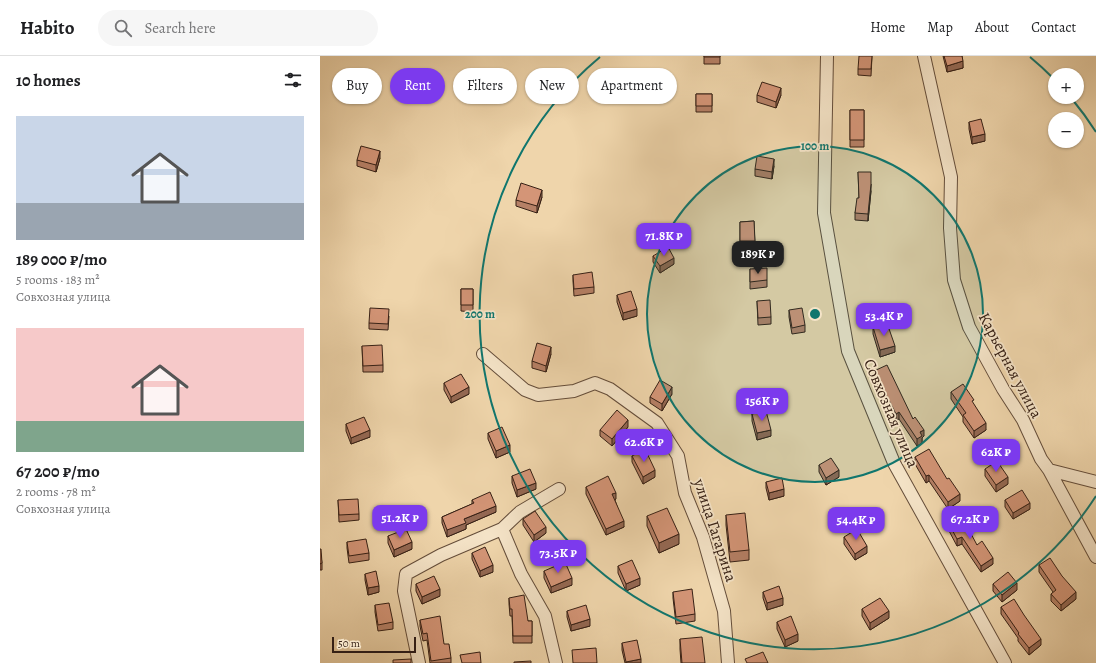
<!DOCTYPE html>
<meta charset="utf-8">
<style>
:root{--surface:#fff;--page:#f6f6f6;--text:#202124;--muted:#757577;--line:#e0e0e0;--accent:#7c3aed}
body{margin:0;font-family:Alegreya,serif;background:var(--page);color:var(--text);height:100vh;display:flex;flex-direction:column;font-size:15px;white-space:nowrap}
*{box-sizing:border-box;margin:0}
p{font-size:13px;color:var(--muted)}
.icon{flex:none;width:22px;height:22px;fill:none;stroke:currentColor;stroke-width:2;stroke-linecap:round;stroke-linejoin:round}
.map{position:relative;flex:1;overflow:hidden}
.panel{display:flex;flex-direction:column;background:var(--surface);width:320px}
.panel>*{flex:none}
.guide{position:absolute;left:12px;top:12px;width:380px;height:36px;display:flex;gap:8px}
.fabs{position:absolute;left:728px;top:12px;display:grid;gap:8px}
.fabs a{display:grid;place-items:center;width:36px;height:36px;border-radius:50%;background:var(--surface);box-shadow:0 1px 3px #0004;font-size:20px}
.scale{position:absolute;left:12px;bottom:10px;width:84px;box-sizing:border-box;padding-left:4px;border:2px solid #362015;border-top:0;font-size:11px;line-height:14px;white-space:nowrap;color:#362015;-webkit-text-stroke:3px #f5e4c8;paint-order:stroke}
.price{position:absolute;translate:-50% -34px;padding:0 9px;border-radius:8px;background:var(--accent);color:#fff;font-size:13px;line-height:26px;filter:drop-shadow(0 1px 2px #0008)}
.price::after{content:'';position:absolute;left:50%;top:24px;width:12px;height:9px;margin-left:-6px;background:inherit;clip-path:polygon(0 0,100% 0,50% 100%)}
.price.current{background:#222;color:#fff}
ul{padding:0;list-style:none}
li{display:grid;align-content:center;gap:8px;height:212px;padding:0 16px}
li span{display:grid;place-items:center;height:124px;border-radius:0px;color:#555}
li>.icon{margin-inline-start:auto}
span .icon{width:72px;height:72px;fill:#fffc;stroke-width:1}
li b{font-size:17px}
h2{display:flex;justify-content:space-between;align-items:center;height:48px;padding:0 16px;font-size:17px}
.tag{padding:0 14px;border-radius:18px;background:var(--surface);box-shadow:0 1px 3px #0004;font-size:14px;line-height:36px}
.tag.current{background:var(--accent);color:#fff}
header{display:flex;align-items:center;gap:24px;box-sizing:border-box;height:56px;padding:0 20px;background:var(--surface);border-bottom:1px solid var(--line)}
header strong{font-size:19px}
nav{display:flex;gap:22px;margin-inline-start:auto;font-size:14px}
.search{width:280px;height:36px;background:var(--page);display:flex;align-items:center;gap:10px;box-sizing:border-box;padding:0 14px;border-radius:22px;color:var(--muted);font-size:15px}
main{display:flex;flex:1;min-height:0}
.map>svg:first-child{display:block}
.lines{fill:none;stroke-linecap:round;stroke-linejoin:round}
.minor-casing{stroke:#644d3a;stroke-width:14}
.minor{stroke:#f5e4c8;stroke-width:12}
.wall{fill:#b68066;stroke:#362015}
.shaded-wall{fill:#946853;stroke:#362015}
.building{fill:#d49577;stroke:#362015}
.ring{fill:none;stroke:#0f766e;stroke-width:2}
.labels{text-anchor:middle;stroke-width:3.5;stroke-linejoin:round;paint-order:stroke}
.street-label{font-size:16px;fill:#362015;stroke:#f5e4c8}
.centre{fill:#0f766e;stroke:#f5e4c8;stroke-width:2}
.ring-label{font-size:12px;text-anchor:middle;font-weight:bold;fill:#0f766e;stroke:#f5e4c8;stroke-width:3.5;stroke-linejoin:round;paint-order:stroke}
</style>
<header>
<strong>Habito</strong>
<div class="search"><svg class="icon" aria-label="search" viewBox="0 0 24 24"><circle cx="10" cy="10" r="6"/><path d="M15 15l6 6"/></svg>Search here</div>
<nav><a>Home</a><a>Map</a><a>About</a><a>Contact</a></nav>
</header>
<main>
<section class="panel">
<h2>10 homes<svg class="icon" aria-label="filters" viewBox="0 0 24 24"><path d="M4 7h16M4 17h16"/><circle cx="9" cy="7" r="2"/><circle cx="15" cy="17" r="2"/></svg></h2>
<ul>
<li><span style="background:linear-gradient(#c9d6e8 70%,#9aa5b1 0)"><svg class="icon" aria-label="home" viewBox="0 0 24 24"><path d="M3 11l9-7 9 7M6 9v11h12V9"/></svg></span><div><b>189 000 ₽/mo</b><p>5 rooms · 183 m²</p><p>Совхозная улица</p></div></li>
<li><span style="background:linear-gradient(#f6c9c9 75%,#7fa58c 0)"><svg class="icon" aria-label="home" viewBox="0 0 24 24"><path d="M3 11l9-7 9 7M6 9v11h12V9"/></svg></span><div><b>67 200 ₽/mo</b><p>2 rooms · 78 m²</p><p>Совхозная улица</p></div></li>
</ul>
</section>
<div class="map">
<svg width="776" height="607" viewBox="0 0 776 607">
<rect width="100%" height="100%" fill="#efd5ab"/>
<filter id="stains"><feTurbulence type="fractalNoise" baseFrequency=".005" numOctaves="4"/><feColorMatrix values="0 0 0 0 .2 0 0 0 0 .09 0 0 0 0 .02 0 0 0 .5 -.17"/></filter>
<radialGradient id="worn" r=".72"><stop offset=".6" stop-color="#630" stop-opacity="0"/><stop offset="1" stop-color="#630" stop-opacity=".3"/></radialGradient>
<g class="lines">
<defs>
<path id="minor" d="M507,0L504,157L528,295L574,407L685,607
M604,0L631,121L630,172L634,224L649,271L683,333L703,364L721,403L729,414L776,501
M163,298L205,334L218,339L254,335L275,327L290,333L337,367L358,400L365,437L383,481L404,555L408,607
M729,414L776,426
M182,473L201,518L225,560L236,607
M99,607L84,535L86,518L121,499L182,473L200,456L239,433"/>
</defs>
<use href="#minor" class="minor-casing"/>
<use href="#minor" class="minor"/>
</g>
<path class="wall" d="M384,0H400V8H384Z
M552,0L551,20L538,19V13Z
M623,0H642L643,12L627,16Z
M376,38H392V56H376Z
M437,39H461L456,52L437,46Z
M530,54H544V91H530Z
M649,66L665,85L652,88L649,73Z
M60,102L56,116L37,110V104Z
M454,110L452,123L435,120V113Z
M538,116L551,135L548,165L535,164V157L539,142Z
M222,141L217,157L196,150V144Z
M434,165L435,191L420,192V166Z
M333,200L354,208L340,217L333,206Z
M430,213L447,224V231L430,233Z
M253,219L274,231V237L254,240L253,225Z
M141,233H153V256L141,255Z
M297,239L317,260L303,264L297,246Z
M437,245L451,261V268L438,269Z
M469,254L485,269V276L472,278L469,261Z
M69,260L68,274L49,273V267Z
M553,271L575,296L560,301L553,278Z
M42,290L63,309V316H43Z
M231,298L226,316L212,312V305Z
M554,315L593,363L604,380L602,382V387L597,390L579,363L576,364L554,322Z
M124,327L149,338L131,347L124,334Z
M631,336L654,349L666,374L654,382L643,366V361L631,343Z
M352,338L342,355L330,347V341Z
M432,358L451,380L437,384L432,365Z
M26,368L50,381L31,388L26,375Z
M308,371L292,390L280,380V374Z
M168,377L190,396L176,402L168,383Z
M312,400L335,421L323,428L312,406Z
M595,401L640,445L628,453L609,425L606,427L595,408Z
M499,409L519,421L506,429L499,416Z
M665,413L688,428L676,436L665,420Z
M192,420L216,433L197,441L192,427Z
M446,426L464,440L449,444L446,432Z
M266,431L296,443L295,444L304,471L286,479L266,438Z
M18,444L39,458V464L19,466Z
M152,444L176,456L146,469V473L127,481L122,467V461L152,448Z
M685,444L710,453L693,463L685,451Z
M406,459L429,494V504L410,506L406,469Z
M327,460L359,488L339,497L327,470Z
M203,463L226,477L214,486L203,469Z
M628,466L657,489L673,508L661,516L642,488L637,490L628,473Z
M68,480L92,493L74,501L68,487Z
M524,481L547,497L535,504L524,488Z
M27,486L49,497V504L29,507L27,492Z
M0,493L2,507V514H0Z
M152,497L173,516L160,521L152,503Z
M719,509L756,543L741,555L731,545V538L733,536L719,516Z
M298,510L320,529L306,535L298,517Z
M224,515L252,529L231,537L224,522Z
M45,518L59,536L48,539L45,524Z
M96,528L120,540L102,548L96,535Z
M673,528L697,534L682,546L673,535Z
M353,536L375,558V565L356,568L353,542Z
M443,536L463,549L447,554L443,542Z
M189,542L208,565H212V587H193L192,560H190L189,548Z
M55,549L73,566V573L58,575L55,556Z
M681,551L721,589L709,599L698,585V582L681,558Z
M542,553L569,562L550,574L542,560Z
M247,555L270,570L251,575L247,561Z
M100,564L131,602V607H110L107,584L103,585L100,570Z
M457,566L478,585L465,591L457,573Z
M360,583L385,607H361L360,593Z
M302,587L321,607H305L302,594Z"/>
<path class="shaded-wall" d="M643,5V12L627,16V10Z
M461,32V39L456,52V46Z
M665,78V85L652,88V81Z
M60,95V102L56,116V109Z
M454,103V110L452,123V116Z
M551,128V135L548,165V158Z
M222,134V141L217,157V150Z
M354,202V208L340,217V210Z
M317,253V260L303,264V257Z
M575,290V296L560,301V294Z
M231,291V298L226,316V310Z
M149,331V338L131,347V341Z
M352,331V338L342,355V348Z
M579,356V363L576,364V358Z
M308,364V371L292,390V383Z
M666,367V374L654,382V375Z
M50,374V381L31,388V382Z
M451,374V380L437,384V377Z
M604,374V380L602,382V387L597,390V383L600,376Z
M190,389V396L176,402V395Z
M335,414V421L323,428V421Z
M519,414V421L506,429V422Z
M609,419V425L606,427V420Z
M688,421V428L676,436V429Z
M216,427V433L197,441V434Z
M464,433V440L449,444V437Z
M296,437V443L292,445V438Z
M640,438V445L628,453V446Z
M710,447V453L693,463V457Z
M176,450V456L146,469V473L127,481V474L144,463Z
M304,465V471L286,479V473Z
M226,471V477L214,486V479Z
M359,478V488L339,497V487Z
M642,481V488L637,490V483Z
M92,486V493L74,501V494Z
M547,490V497L535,504V498Z
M673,502V508L661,516V510Z
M173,509V516L160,521V515Z
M252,522V529L231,537V531Z
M320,522V529L306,535V528Z
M697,527V534L682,546V539Z
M59,530V536L48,539V532Z
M120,533V540L102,548V541Z
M756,536V543L741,555V549Z
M463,542V549L447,554V547Z
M569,555V562L550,574V567Z
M270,563V570L251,575V569Z
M478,578V585L465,591V584Z
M721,583V589L709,599V592Z
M321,603V607H306V606Z"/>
<path class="building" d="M384,0H400V1H384Z
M539,0H552L551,13H538Z
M624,0H642L643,5L627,10Z
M442,26L461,32L456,46L437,39Z
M376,38H392V50H376Z
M530,54H544V84H530Z
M661,63L665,78L652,81L649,66Z
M41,90L60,95L56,109L37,104Z
M437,100L454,103L452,116L435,113Z
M538,116H551V128L548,158L535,157L537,142H539Z
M201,127L222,134L217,150L196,144Z
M434,165L435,185H420V166Z
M348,191L354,202L340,210L333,200Z
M447,212V224L430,226V213Z
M272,216L274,231L254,233L253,219Z
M141,233H153V249H141Z
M311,235L317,253L303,257L297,239Z
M450,244L451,261L438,262L437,245Z
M50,252L69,253L68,268L49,267Z
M482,252L485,269L472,272L469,254Z
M567,267L575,290L560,294L553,271Z
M217,287L231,291L226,310L212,305Z
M62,289L63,309L43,310L42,290Z
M567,309L593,363L595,361L604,374L600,376L602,380L597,383L579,356L576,358L554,315Z
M141,318L149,331L131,341L124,327Z
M340,324L352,331L342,348L330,341Z
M643,328L654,344L652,345L666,367L654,375L643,359L646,357L631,336Z
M297,354L308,364L292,383L280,374Z
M446,355L451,374L437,377L432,358Z
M44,361L50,374L31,382L26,368Z
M182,371L190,389L176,395L168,377Z
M325,393L335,414L323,421L312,400Z
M609,393L627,423L629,422L640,438L628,446L609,419L606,420L595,401Z
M511,402L519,414L506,422L499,409Z
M677,405L688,421L676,429L665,413Z
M210,413L216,427L197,434L192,420Z
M288,420L296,437L292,438L304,465L286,473L266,431Z
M462,422L464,433L449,437L446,426Z
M702,434L710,447L693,457L685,444Z
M170,436L176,450L144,463L146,467L127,474L122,461L154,447L152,444Z
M38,443L39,458L19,459L18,444Z
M347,452L359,478L339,487L327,460Z
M215,455L226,471L214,479L203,463Z
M425,457L429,494L410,496L406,459Z
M641,459L657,489L662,485L673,502L661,510L642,481L637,483L628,466Z
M86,473L92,486L74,494L68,480Z
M537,473L547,490L535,498L524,481Z
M46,483L49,497L29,500L27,486Z
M165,491L173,509L160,515L152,497Z
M0,493H1L2,507L0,508Z
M730,502L742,520L756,536L741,549L731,538L736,534L719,509Z
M312,504L320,522L306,528L298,510Z
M245,506L252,522L231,531L224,515Z
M56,515L59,530L48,532L45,518Z
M688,516L697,527L682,539L673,528Z
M114,520L120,533L102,541L96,528Z
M459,530L463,542L447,547L443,536Z
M372,533L375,558L356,561L353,536Z
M204,539L208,565H212V580H193L192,553H190L189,542Z
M560,542L569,555L550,567L542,553Z
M694,543L704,559L721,583L709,592L698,578L699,577L681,551Z
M69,547L73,566L58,569L55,549Z
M266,549L270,563L251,569L247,555Z
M120,560L124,588H129L131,602L111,605L107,577L103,578L100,564Z
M471,560L478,578L465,584L457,566Z
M382,581L385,607H362L360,583Z
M317,584L321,603L306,606L302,587Z
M276,592L277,607H253L252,594Z
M160,596L161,607H142L140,599Z
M443,596L448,607H427L425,603Z
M91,603V607H73V604Z
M211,605V607H194V606Z"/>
<circle cx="495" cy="258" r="168" fill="#0f766e" fill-opacity=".12"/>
<g class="ring">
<circle cx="495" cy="258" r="168"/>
<path d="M776 440A335 335 0 1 1 280 1M710 1A335 335 0 0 1 734 23M752 43A335 335 0 0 1 776 76"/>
</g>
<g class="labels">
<g class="street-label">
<text transform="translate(691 309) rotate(62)" y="6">Карьерная улица</text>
<text transform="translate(572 357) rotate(67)" y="6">Совхозная улица</text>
<text transform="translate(396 474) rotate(72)" y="6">улица Гагарина</text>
</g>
</g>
<circle cx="495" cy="258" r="6" class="centre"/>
<g class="ring-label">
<text x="495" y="94">100 m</text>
<text x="160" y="262">200 m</text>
</g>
<rect width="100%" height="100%" filter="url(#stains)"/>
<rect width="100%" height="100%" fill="url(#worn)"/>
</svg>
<div class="fabs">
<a>+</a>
<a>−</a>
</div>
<div class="scale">50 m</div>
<b class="price" style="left:344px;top:201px">71.8K ₽</b>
<b class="price current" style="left:438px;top:219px">189K ₽</b>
<b class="price" style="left:564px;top:281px">53.4K ₽</b>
<b class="price" style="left:442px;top:366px">156K ₽</b>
<b class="price" style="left:324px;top:407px">62.6K ₽</b>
<b class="price" style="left:676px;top:417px">62K ₽</b>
<b class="price" style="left:80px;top:483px">51.2K ₽</b>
<b class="price" style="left:650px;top:484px">67.2K ₽</b>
<b class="price" style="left:536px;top:485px">54.4K ₽</b>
<b class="price" style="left:238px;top:518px">73.5K ₽</b>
<div class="guide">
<a class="tag">Buy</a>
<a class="tag current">Rent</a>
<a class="tag">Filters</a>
<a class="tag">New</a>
<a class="tag">Apartment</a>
</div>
</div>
</main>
